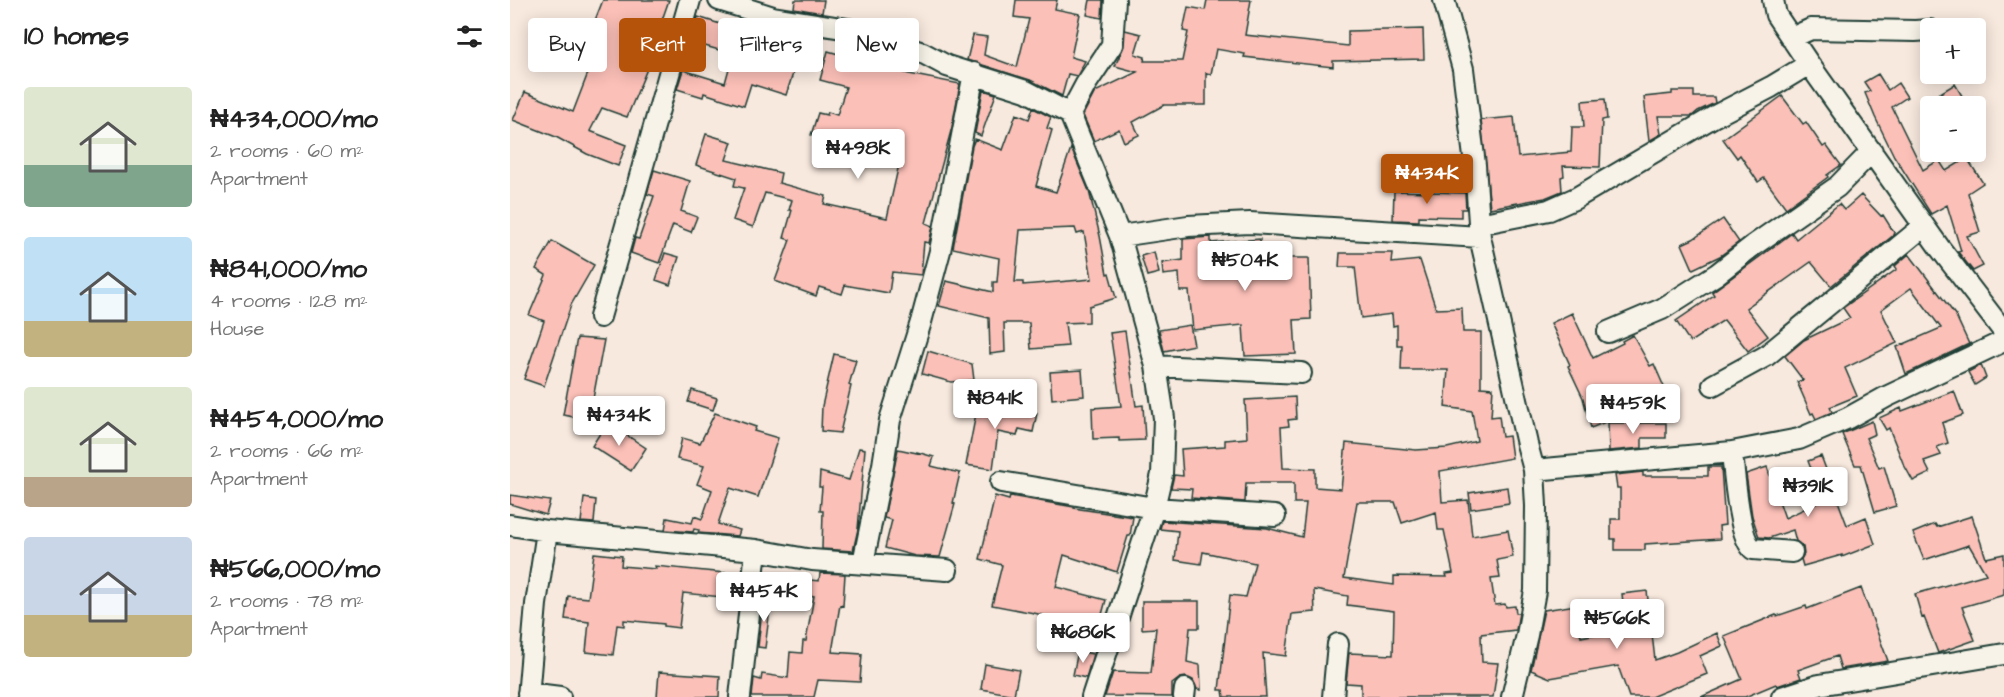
<!DOCTYPE html>
<meta charset="utf-8">
<style>
:root{--surface:#fff;--page:#f6f6f6;--text:#222;--muted:#767676;--accent:#b45309}
body{margin:0;font-family:"Architects Daughter",sans-serif;background:var(--page);color:var(--text);height:100vh;display:flex;flex-direction:column;font-size:22px;white-space:nowrap}
*{box-sizing:border-box;margin:0}
p{font-size:20px;color:var(--muted)}
.icon{flex:none;width:33px;height:33px;fill:none;stroke:currentColor;stroke-width:2;stroke-linecap:round;stroke-linejoin:round}
.map{position:relative;flex:1;overflow:hidden}
.side{display:flex;flex-direction:column;background:var(--surface);width:510px}
.side>*{flex:none}
.banner{position:absolute;left:18px;top:18px;width:570px;height:54px;display:flex;gap:12px}
.tools{position:absolute;left:1410px;top:18px;display:grid;gap:12px}
.tools a{display:grid;place-items:center;width:66px;height:66px;border-radius:6px;background:var(--surface);box-shadow:0 3px 15px #0003;font-size:30px}
.price{position:absolute;translate:-50% -51px;padding:0 14px;border-radius:6px;background:#fff;color:#222;font-size:20px;line-height:39px;filter:drop-shadow(0 2px 3px #0008)}
.price::after{content:'';position:absolute;left:50%;top:36px;width:18px;height:14px;margin-left:-9px;background:inherit;clip-path:polygon(0 0,100% 0,50% 100%)}
.price.selected{background:var(--accent);color:#fff}
ul{padding:0;list-style:none}
li{display:flex;align-items:center;gap:18px;height:150px;padding:0 24px}
li span{display:grid;place-items:center;flex:none;width:168px;height:120px;border-radius:6px;color:#555}
li>.icon{margin-inline-start:auto}
span .icon{width:72px;height:72px;fill:#fffc;stroke-width:1}
li b{font-size:26px}
h2{display:flex;justify-content:space-between;align-items:center;height:72px;padding:0 24px;font-size:26px}
.tag{padding:0 21px;border-radius:6px;background:var(--surface);box-shadow:0 3px 15px #0003;font-size:21px;line-height:54px}
.tag.selected{background:var(--accent);color:#fff}
main{display:flex;flex:1;min-height:0}
.map>svg:first-child{display:block}
.building{fill:#fbc0b8;stroke:#1f3d34;stroke-width:1.5;fill-rule:evenodd}
.lines{fill:none;stroke-linecap:round;stroke-linejoin:round}
.minor-casing{stroke:#1f3d34;stroke-width:24}
.minor{stroke:#f7f3e8;stroke-width:20}
</style>
<main>
<section class="side">
<h2>10 homes<svg class="icon" aria-label="filters" viewBox="0 0 24 24"><path d="M4 7h16M4 17h16"/><circle cx="9" cy="7" r="2"/><circle cx="15" cy="17" r="2"/></svg></h2>
<ul>
<li><span style="background:linear-gradient(#dfe7d0 65%,#7fa58c 0)"><svg class="icon" aria-label="home" viewBox="0 0 24 24"><path d="M3 11l9-7 9 7M6 9v11h12V9"/></svg></span><div><b>₦434,000/mo</b><p>2 rooms · 60 m²</p><p>Apartment</p></div></li>
<li><span style="background:linear-gradient(#bfe0f5 70%,#c2b280 0)"><svg class="icon" aria-label="home" viewBox="0 0 24 24"><path d="M3 11l9-7 9 7M6 9v11h12V9"/></svg></span><div><b>₦841,000/mo</b><p>4 rooms · 128 m²</p><p>House</p></div></li>
<li><span style="background:linear-gradient(#dfe7d0 75%,#b9a48a 0)"><svg class="icon" aria-label="home" viewBox="0 0 24 24"><path d="M3 11l9-7 9 7M6 9v11h12V9"/></svg></span><div><b>₦454,000/mo</b><p>2 rooms · 66 m²</p><p>Apartment</p></div></li>
<li><span style="background:linear-gradient(#c9d6e8 65%,#c2b280 0)"><svg class="icon" aria-label="home" viewBox="0 0 24 24"><path d="M3 11l9-7 9 7M6 9v11h12V9"/></svg></span><div><b>₦566,000/mo</b><p>2 rooms · 78 m²</p><p>Apartment</p></div></li>
</ul>
</section>
<div class="map">
<svg width="1494" height="697" viewBox="0 0 1494 697">
<rect width="100%" height="100%" fill="#f8e9de"/>
<filter id="ink" filterUnits="userSpaceOnUse"><feTurbulence type="fractalNoise" baseFrequency=".0167" numOctaves="2"/><feDisplacementMap in="SourceGraphic" scale="12" xChannelSelector="R" yChannelSelector="G"/><feConvolveMatrix kernelMatrix="1 2 1 2 8 2 1 2 1" color-interpolation-filters="sRGB"/></filter>
<g filter="url(#ink)">
<path class="building" d="M93,0H159L137,63L139,64L117,117L92,108L80,131L116,145L108,166L77,154L46,137L3,120L15,92L63,112L78,73L70,70L88,31L82,28Z
M285,0H314L312,13L284,8Z
M506,0H547L545,9L570,14L561,57L575,61L567,76L558,74L552,96L520,80L457,60L463,35L477,37L474,55L507,67L519,19L504,17Z
M580,0H593L592,18L577,15Z
M697,0H741L735,35L838,46V31L913,29L914,59L823,61V67L734,57L735,54L706,49L701,74L696,73V105H654L623,122L629,135L614,142L609,129L584,141L573,115L585,92L627,72L605,66L614,46L615,30L631,34L625,54L635,57L634,61H672L678,32L673,31L678,7L695,10Z
M188,17L242,34L243,30L257,34L256,37L291,49L276,95L241,84L234,106L194,93L193,97L167,89L173,70L215,83L223,54L181,42Z
M318,51L339,57L341,52L356,56L355,62L399,74L450,84L442,127L416,223L423,226L419,243L414,242L411,275L382,272L379,293L335,285L332,294L309,287L306,296L265,281L280,240L274,238L282,210H279L282,200L255,193L243,227L223,220L234,188L224,186L226,178L186,165L196,134L222,142L216,160L271,173L269,183L316,196L314,204L377,218L389,164L349,152L350,149L301,135L308,113L317,115L318,112L327,115L336,87L310,80Z
M1368,74L1378,90L1388,83L1397,97L1382,107L1413,170L1429,160L1436,171L1457,158L1473,183L1458,193L1470,232L1457,236L1473,266L1463,271L1448,252L1451,251L1437,205L1421,214L1384,156L1365,117L1355,93L1360,91L1354,82Z
M1445,84L1458,106H1427L1422,98Z
M473,90L486,94L471,136L465,133Z
M1162,91H1184V97H1204L1205,103L1188,111L1182,116H1148L1151,134L1139,141L1134,97L1162,94Z
M1272,96L1293,124L1296,122L1313,147L1316,145L1331,165L1317,175L1318,177L1276,208L1254,178L1248,182L1230,155L1227,158L1213,139Z
M1095,99L1097,119L1092,120L1090,167L1053,166L1054,176L1051,177L1052,191L1035,198L980,208L971,120L1004,117L1008,157L1061,152L1062,127H1074L1072,101Z
M523,108L541,117L537,128L542,130L526,186L546,192L561,148L579,191L590,236L597,274L599,273L606,298L579,306V322L555,323L558,346L521,349L519,323H494L495,352L480,354L479,318L429,306L436,281L483,292V282H487L489,258L443,248L462,146L465,139L493,150L506,114L519,119ZM565,228L567,234L574,232L582,279L513,285V282H505L510,230Z
M144,170L180,181L171,211L187,217L181,232L163,225L149,263L121,253L125,238L129,239L144,196L137,194Z
M884,191L955,193L956,209H951V217L909,216V221L883,220Z
M1351,195L1371,216L1373,215L1385,234L1321,286L1301,262L1236,308L1258,336L1238,351L1214,320L1180,342L1166,321L1204,295L1202,292L1282,233L1286,239L1329,204L1334,210Z
M1213,219L1229,242L1210,256L1183,269L1172,244L1183,239Z
M701,237V243L750,239L751,258H799L801,319L784,320L786,354L735,356L733,325L683,330L679,291H670L669,273L653,275L652,263L673,260V239Z
M42,241L84,265L61,305L34,386L14,379L34,321L19,315L36,275L26,269Z
M644,252L649,273L637,276L631,256Z
M155,253L169,257L160,285L146,280Z
M830,253H883L882,263L910,260L926,309L952,308L953,332H971V387L983,388L981,417L989,416L992,437L999,436L1002,458L930,471L932,502L958,500L962,536L998,530L1003,557L987,560L990,578L981,579L985,605L995,604L996,607L1005,606L1006,613H1009L1006,630L971,634L972,662L988,663L983,697H851V684L836,683L839,653L883,655L884,611L837,605L838,596L804,590L805,612L782,614L776,656L753,653L756,697H714L713,690H709L720,595L736,597L745,563L693,552L691,564L665,560L668,531L650,529L652,521L757,528L792,537L796,503H784V483H736L735,502L681,498L682,489L661,488L664,475L673,476L671,449L715,446V440L737,438L735,400L785,397L786,419L778,420L779,426L771,427L773,468L805,469V487L831,489L836,443L906,450L937,448L967,441L962,411L935,407L938,370H891L892,345H887V325L883,326L882,314L851,318L845,267H829ZM847,502H885L892,523L926,512L928,530H934L943,573L936,574L937,577L884,576V585L834,578Z
M1399,254L1446,316L1459,344L1461,343L1396,374L1387,347L1431,328L1401,288L1371,310L1387,343L1335,368L1347,396L1320,407L1322,412L1306,419L1303,413L1301,414L1287,382L1293,380L1275,356L1294,340L1340,318L1333,308L1387,269L1385,266Z
M1062,313L1083,358L1113,343L1112,341L1123,335L1140,366L1144,364L1158,396L1081,428L1073,398L1058,366L1060,365L1041,323Z
M680,325L684,345L654,351L649,330Z
M615,331L626,406L633,405L635,440L609,441V438L583,439L582,408L611,406L600,333Z
M67,338L94,340L79,420L53,415Z
M418,351L462,364L464,380L441,382L412,374Z
M324,354L346,360L339,385L341,386L330,433L311,431L312,406Z
M1471,365L1476,378L1465,385L1458,372Z
M572,370L574,396L542,399L540,372Z
M182,390L207,398L203,410L178,402Z
M1444,391L1453,415L1432,423L1438,443L1427,447L1431,455L1414,461L1420,473L1403,481L1393,463L1379,428L1376,430L1369,418L1391,408L1392,411Z
M469,398L513,408V410L527,413L523,432L509,429L507,436L488,432L483,469L456,465Z
M205,413L246,427L244,431L268,438L248,497L220,488L208,524L230,530L228,536L188,533L189,530L184,529L183,532L155,530L157,518L182,523L184,516L192,519L202,490L187,484L194,466L167,459L172,438L190,443Z
M1362,421L1365,434L1356,438L1369,468L1374,466L1386,506L1365,512L1351,465H1345L1332,434Z
M97,422L136,448L121,471L82,446Z
M1098,423H1156V438H1132V448L1099,451Z
M349,448L355,449L348,529L343,551L312,549L313,511H310L312,487H309L310,472L339,480Z
M388,449L407,453V452L424,457L421,466L450,473L443,503L445,504L430,557L405,556L375,548L382,520L374,518Z
M1311,456L1337,525L1356,517L1365,544L1332,557V555L1293,566L1291,559L1294,554L1293,547L1286,541L1283,530L1259,538L1249,537L1242,516L1236,474L1257,467L1275,518L1313,500L1298,461Z
M1198,467H1211L1215,525L1209,526L1210,539L1135,544V550H1105V539H1101V519H1110V488H1107L1105,475L1133,472V476H1198Z
M997,487L999,503L961,509L959,493Z
M0,495L40,501L36,515L0,504Z
M485,496L499,500L500,496L564,507V508L623,517L620,536H618L607,572L554,555L546,587L596,600L588,629L524,613L482,605L492,565L470,559Z
M74,498L86,500L84,523L71,522Z
M1462,516L1476,558L1494,554V595L1452,607L1465,640L1428,653L1414,617L1412,618L1405,594L1476,574L1459,545L1414,560L1403,533L1425,524L1427,527Z
M84,553L112,556L111,566L146,569L145,566L225,574L222,598L173,593L169,628L154,626V624L114,620V626L107,625L103,655L76,652L79,622L55,619L58,596L78,598Z
M310,573L335,574L333,606L330,605L322,652L352,654L350,682L308,680L304,697H242L244,678L251,680L252,674L278,678L280,652L292,653L293,641H296L304,596L254,590L255,575L309,581Z
M1351,588L1378,661L1331,669L1327,656L1288,670L1291,678L1267,686L1266,684L1235,697H1191L1232,679L1214,636L1266,615L1267,616L1296,606L1297,609Z
M1137,591L1145,660L1167,652L1207,633L1212,646L1190,656L1197,674L1141,697H1119L1108,666L1040,678L1021,670L1034,610L1066,605L1071,637L1116,628L1112,594Z
M253,600L261,601L255,648L248,647Z
M632,601H689V628H680L677,662L690,665L691,690L687,689L683,680L676,677L670,678L662,684V697L595,696L603,672L641,673L646,628L632,629Z
M568,651L583,654L576,678L563,675Z
M475,664L509,670L504,695L471,689Z
M149,672L210,676L209,697H147Z"/>
<g class="lines">
<defs>
<path id="minor" d="M209,0L263,17L338,29L413,53L437,66L516,91L560,114L610,236L646,366L654,418L652,474L644,508L582,697
M934,0L953,69L965,165L970,237L1017,444L1024,470L1026,506L1025,591L1017,635L1002,697
M1263,0L1266,15L1299,64L1429,247L1494,332
M1281,38L1301,29L1405,31L1420,30
M560,114L576,84L602,45L605,0
M969,224L1039,210L1066,198L1205,116L1261,87L1299,64
M610,236L678,226L740,223L970,237
M90,317L180,0
M1098,332L1152,309L1207,274L1244,245L1327,187L1362,151
M646,366L791,373
M1203,385L1256,356L1414,226
M1222,452C1224,471 1229,539 1243,549L1282,552
M1024,470L1222,452L1289,439L1338,418L1376,397L1494,341
M491,482L644,508L765,516
M0,525L37,531L246,550L302,560L437,570
M353,563L373,465L380,420L411,322L430,251L464,73
M18,693L50,697
M18,697L26,604L37,531
M230,697L246,550
M674,697L675,689
M823,697L828,644
M1272,697L1309,685L1494,654"/>
</defs>
<use href="#minor" class="minor-casing"/>
<use href="#minor" class="minor"/>
</g>
</g>
</svg>
<div class="tools">
<a>+</a>
<a>−</a>
</div>
<b class="price" style="left:348px;top:180px">₦498K</b>
<b class="price selected" style="left:917px;top:205px">₦434K</b>
<b class="price" style="left:735px;top:292px">₦504K</b>
<b class="price" style="left:485px;top:430px">₦841K</b>
<b class="price" style="left:1123px;top:435px">₦459K</b>
<b class="price" style="left:109px;top:447px">₦434K</b>
<b class="price" style="left:1298px;top:518px">₦391K</b>
<b class="price" style="left:254px;top:623px">₦454K</b>
<b class="price" style="left:1107px;top:650px">₦566K</b>
<b class="price" style="left:573px;top:664px">₦686K</b>
<div class="banner">
<a class="tag">Buy</a>
<a class="tag selected">Rent</a>
<a class="tag">Filters</a>
<a class="tag">New</a>
</div>
</div>
</main>
